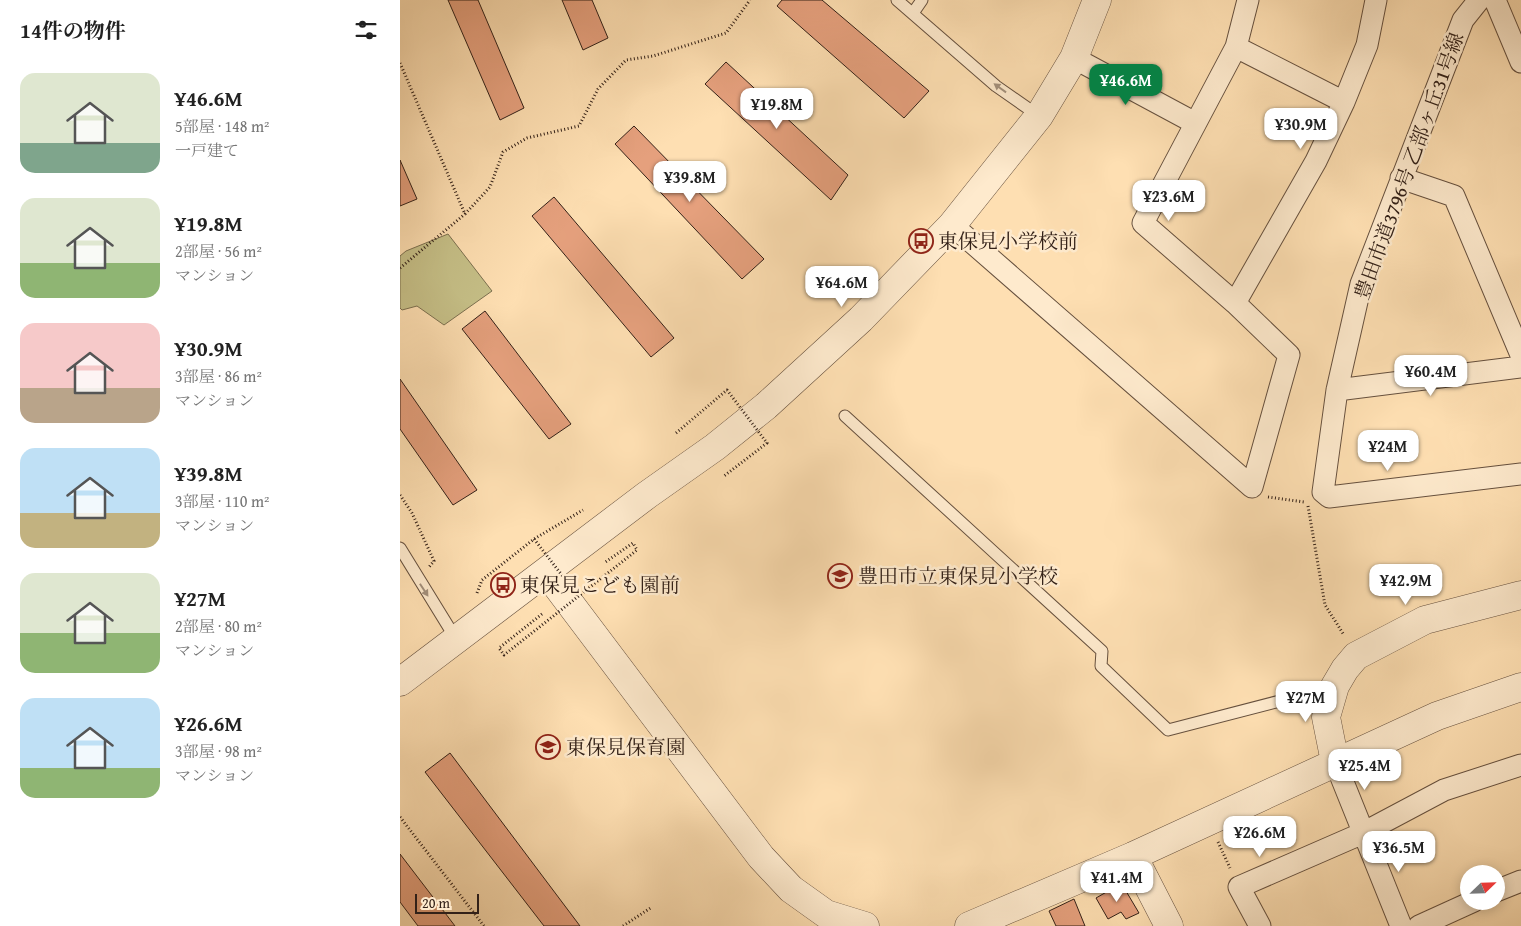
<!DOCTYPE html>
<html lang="ja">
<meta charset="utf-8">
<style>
:root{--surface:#fff;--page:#f6f6f6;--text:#222;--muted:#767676;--accent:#0b8043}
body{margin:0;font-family:"Gentium Book Plus","Noto Serif JP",serif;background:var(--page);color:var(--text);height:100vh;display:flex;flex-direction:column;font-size:19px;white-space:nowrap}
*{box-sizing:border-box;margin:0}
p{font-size:16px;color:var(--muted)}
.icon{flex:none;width:28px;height:28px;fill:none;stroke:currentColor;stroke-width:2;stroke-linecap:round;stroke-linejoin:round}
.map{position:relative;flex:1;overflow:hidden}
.details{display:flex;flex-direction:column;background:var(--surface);width:400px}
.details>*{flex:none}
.needle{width:32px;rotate:67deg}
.fabs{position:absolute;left:1060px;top:865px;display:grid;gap:10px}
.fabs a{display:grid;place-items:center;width:45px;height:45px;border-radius:50%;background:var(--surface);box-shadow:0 2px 12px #0003;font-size:25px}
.scale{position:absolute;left:15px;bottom:12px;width:64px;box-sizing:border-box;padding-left:5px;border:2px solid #332118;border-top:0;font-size:14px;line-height:18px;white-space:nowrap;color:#332118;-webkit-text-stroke:4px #feeacd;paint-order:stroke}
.price{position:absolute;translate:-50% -42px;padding:0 11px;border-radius:10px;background:#fff;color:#222;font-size:16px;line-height:32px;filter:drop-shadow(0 1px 2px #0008)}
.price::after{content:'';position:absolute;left:50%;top:30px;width:15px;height:11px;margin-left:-8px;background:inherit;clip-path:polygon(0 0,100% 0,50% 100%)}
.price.on{background:var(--accent);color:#fff}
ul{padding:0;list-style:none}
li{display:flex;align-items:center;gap:15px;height:125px;padding:0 20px}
li span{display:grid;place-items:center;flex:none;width:140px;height:100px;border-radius:15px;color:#555}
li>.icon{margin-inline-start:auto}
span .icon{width:60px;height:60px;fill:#fffc;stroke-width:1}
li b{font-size:21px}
h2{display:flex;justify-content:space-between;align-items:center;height:60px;padding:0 20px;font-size:21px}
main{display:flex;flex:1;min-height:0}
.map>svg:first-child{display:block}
.green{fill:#c6c088;stroke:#7c7050}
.building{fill:#e5a07d;stroke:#332118}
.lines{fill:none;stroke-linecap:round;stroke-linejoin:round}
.service-casing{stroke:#66503e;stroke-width:13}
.minor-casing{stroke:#66503e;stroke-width:23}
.tertiary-casing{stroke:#66503e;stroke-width:29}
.path{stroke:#332118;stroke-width:3;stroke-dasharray:1 2.5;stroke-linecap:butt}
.service{stroke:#feeacd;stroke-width:11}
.minor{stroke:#feeacd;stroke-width:21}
.tertiary{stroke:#feeacd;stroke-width:28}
.path-bridge{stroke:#332118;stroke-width:3;stroke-dasharray:1 2.5;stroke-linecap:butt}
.oneway{fill:#a3907c}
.labels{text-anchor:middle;stroke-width:5;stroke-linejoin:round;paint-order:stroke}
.street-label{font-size:20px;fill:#332118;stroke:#feeacd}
.poi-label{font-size:20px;fill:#332118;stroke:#feeacd;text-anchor:start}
</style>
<main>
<section class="details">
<h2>14件の物件<svg class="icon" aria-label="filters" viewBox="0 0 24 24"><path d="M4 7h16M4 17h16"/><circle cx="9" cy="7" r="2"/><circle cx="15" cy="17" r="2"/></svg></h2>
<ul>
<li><span style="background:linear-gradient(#dfe7d0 70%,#7fa58c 0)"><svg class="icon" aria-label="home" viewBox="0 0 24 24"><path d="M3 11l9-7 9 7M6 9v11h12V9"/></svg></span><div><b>¥46.6M</b><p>5部屋 · 148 m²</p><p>一戸建て</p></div></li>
<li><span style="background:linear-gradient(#dfe7d0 65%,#8fb573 0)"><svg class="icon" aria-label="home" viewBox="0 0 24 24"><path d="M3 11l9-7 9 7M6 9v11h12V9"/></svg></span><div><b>¥19.8M</b><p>2部屋 · 56 m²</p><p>マンション</p></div></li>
<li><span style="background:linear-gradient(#f6c9c9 65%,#b9a48a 0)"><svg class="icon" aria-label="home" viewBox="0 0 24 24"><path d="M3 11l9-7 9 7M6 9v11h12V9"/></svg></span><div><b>¥30.9M</b><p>3部屋 · 86 m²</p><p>マンション</p></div></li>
<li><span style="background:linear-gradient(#bfe0f5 65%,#c2b280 0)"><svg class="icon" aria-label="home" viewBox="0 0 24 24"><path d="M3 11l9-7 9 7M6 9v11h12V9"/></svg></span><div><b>¥39.8M</b><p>3部屋 · 110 m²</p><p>マンション</p></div></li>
<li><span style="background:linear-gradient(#dfe7d0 60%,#8fb573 0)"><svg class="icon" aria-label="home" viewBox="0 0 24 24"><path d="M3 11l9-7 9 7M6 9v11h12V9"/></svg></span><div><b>¥27M</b><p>2部屋 · 80 m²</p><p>マンション</p></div></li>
<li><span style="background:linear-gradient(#bfe0f5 70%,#8fb573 0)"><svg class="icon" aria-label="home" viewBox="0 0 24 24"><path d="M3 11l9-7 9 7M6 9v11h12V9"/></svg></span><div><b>¥26.6M</b><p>3部屋 · 98 m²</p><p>マンション</p></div></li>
</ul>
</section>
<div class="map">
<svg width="1121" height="926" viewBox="0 0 1121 926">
<rect width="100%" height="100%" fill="#fedfb2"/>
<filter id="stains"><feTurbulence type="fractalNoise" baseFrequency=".004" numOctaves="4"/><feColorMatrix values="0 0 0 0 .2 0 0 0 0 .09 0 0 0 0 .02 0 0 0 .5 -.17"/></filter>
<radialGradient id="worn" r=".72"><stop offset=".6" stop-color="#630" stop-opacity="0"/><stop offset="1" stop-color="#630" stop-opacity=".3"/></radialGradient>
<path class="green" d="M48,234L92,291L44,325L17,306L2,310L0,308V256L6,251Z"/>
<path class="building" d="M48,0H78L124,108L100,120Z
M162,0H192L208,38L183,50Z
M382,0H422L529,91L504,118L377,6Z
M326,62L448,175L431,200L305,84Z
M234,126L364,259L342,279L215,144Z
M0,160L17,199L0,206Z
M154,197L274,338L251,357L132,216Z
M85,311L171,424L149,439L62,329Z
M0,379L77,490L53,505L0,429Z
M50,753L180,926H144L25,772Z
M0,854L55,926H18L0,902Z
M717,886L718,889L723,886L739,913L726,919L721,912L708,919L696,898Z
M674,899L685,926H656L649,911Z"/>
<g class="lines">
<defs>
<path id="service" d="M497,0L596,86L639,116
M513,13L522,0
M445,416L702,651L701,666L768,730L934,687
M0,548L56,639"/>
<path id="minor" d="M1079,0L1063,20L961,284L937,390L923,492L929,497L1121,474
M1095,0L1121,62
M836,47L944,102
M674,58L795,123
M1001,178L1054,196L1121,355
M552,225L852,487L889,355L835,303L743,223L836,47L848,0
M835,303L916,161L944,102L967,45L976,0
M937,390L1121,367
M935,762L1001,926
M1096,891L1121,881
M860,926L839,887L963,833L1044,790L1121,765
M1019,926L1074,901"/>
<path id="tertiary" d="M147,573L361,857L391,889L426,914L465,926
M0,682L247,495L315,447L366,406L461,319L552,225L639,116L674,58L697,0
M935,762L926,717L935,686L945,669L956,656L1025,620L1121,595
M733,856L769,926
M569,926L733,856L1037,716L1121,687"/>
</defs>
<use href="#service" class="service-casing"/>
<use href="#minor" class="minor-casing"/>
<use href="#tertiary" class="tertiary-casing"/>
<path class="path" d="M0,63L65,214L90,187L103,152L127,138L179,126L198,89L226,60L253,56L326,33L350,0
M0,268L65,214
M0,495L12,513L34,561L29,567
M868,497L904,502
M908,506L925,605L944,635
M77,593L82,580L134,539L183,510
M0,817L84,926
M818,842L830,868
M223,926L252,907"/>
<use href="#service" class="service"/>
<use href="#minor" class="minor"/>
<use href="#tertiary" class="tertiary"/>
<path class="path-bridge" d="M276,433L327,390L367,443L324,476
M134,539L178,596
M142,614L99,648L104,655L237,550L233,543L204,563"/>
</g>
<defs><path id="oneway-solid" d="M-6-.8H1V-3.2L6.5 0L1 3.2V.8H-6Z" transform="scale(1.25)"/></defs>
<g class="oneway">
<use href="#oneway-solid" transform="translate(600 88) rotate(-144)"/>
<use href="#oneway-solid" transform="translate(24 590) rotate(57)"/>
</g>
<defs>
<symbol id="bus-ring" viewBox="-11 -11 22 22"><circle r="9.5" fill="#feeacd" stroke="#8f2418" stroke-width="1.5"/><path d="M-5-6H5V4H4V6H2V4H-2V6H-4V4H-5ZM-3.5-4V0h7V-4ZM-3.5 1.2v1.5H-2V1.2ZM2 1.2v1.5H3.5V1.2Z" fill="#8f2418"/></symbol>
<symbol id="school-ring" viewBox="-11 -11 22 22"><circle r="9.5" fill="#feeacd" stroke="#8f2418" stroke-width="1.5"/><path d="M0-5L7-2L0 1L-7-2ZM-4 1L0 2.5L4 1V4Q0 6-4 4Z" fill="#8f2418"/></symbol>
</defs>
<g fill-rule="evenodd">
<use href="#bus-ring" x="507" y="227" width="28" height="28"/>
<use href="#school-ring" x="426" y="562" width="28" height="28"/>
<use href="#bus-ring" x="89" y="571" width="28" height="28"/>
<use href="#school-ring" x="134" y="733" width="28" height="28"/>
</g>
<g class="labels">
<g class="street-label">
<text transform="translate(1009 166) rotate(-70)" y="7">豊田市道3796号 乙部ヶ丘31号線</text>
</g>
<g class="poi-label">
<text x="538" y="248">東保見小学校前</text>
<text x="458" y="583">豊田市立東保見小学校</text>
<text x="120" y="592">東保見こども園前</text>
<text x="166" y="754">東保見保育園</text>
</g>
</g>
<rect width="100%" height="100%" filter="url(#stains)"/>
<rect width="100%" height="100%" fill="url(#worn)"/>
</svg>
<div class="fabs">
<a><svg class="needle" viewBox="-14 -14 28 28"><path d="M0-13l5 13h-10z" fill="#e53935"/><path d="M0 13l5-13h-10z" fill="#767676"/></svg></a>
</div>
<div class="scale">20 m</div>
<b class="price on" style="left:726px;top:106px">¥46.6M</b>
<b class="price" style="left:377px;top:130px">¥19.8M</b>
<b class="price" style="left:901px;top:150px">¥30.9M</b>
<b class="price" style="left:290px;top:203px">¥39.8M</b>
<b class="price" style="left:769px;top:222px">¥23.6M</b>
<b class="price" style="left:442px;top:308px">¥64.6M</b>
<b class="price" style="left:1031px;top:397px">¥60.4M</b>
<b class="price" style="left:988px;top:472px">¥24M</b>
<b class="price" style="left:1006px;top:606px">¥42.9M</b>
<b class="price" style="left:906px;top:723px">¥27M</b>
<b class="price" style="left:965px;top:791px">¥25.4M</b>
<b class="price" style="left:860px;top:858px">¥26.6M</b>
<b class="price" style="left:999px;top:873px">¥36.5M</b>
<b class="price" style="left:717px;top:903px">¥41.4M</b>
</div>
</main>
